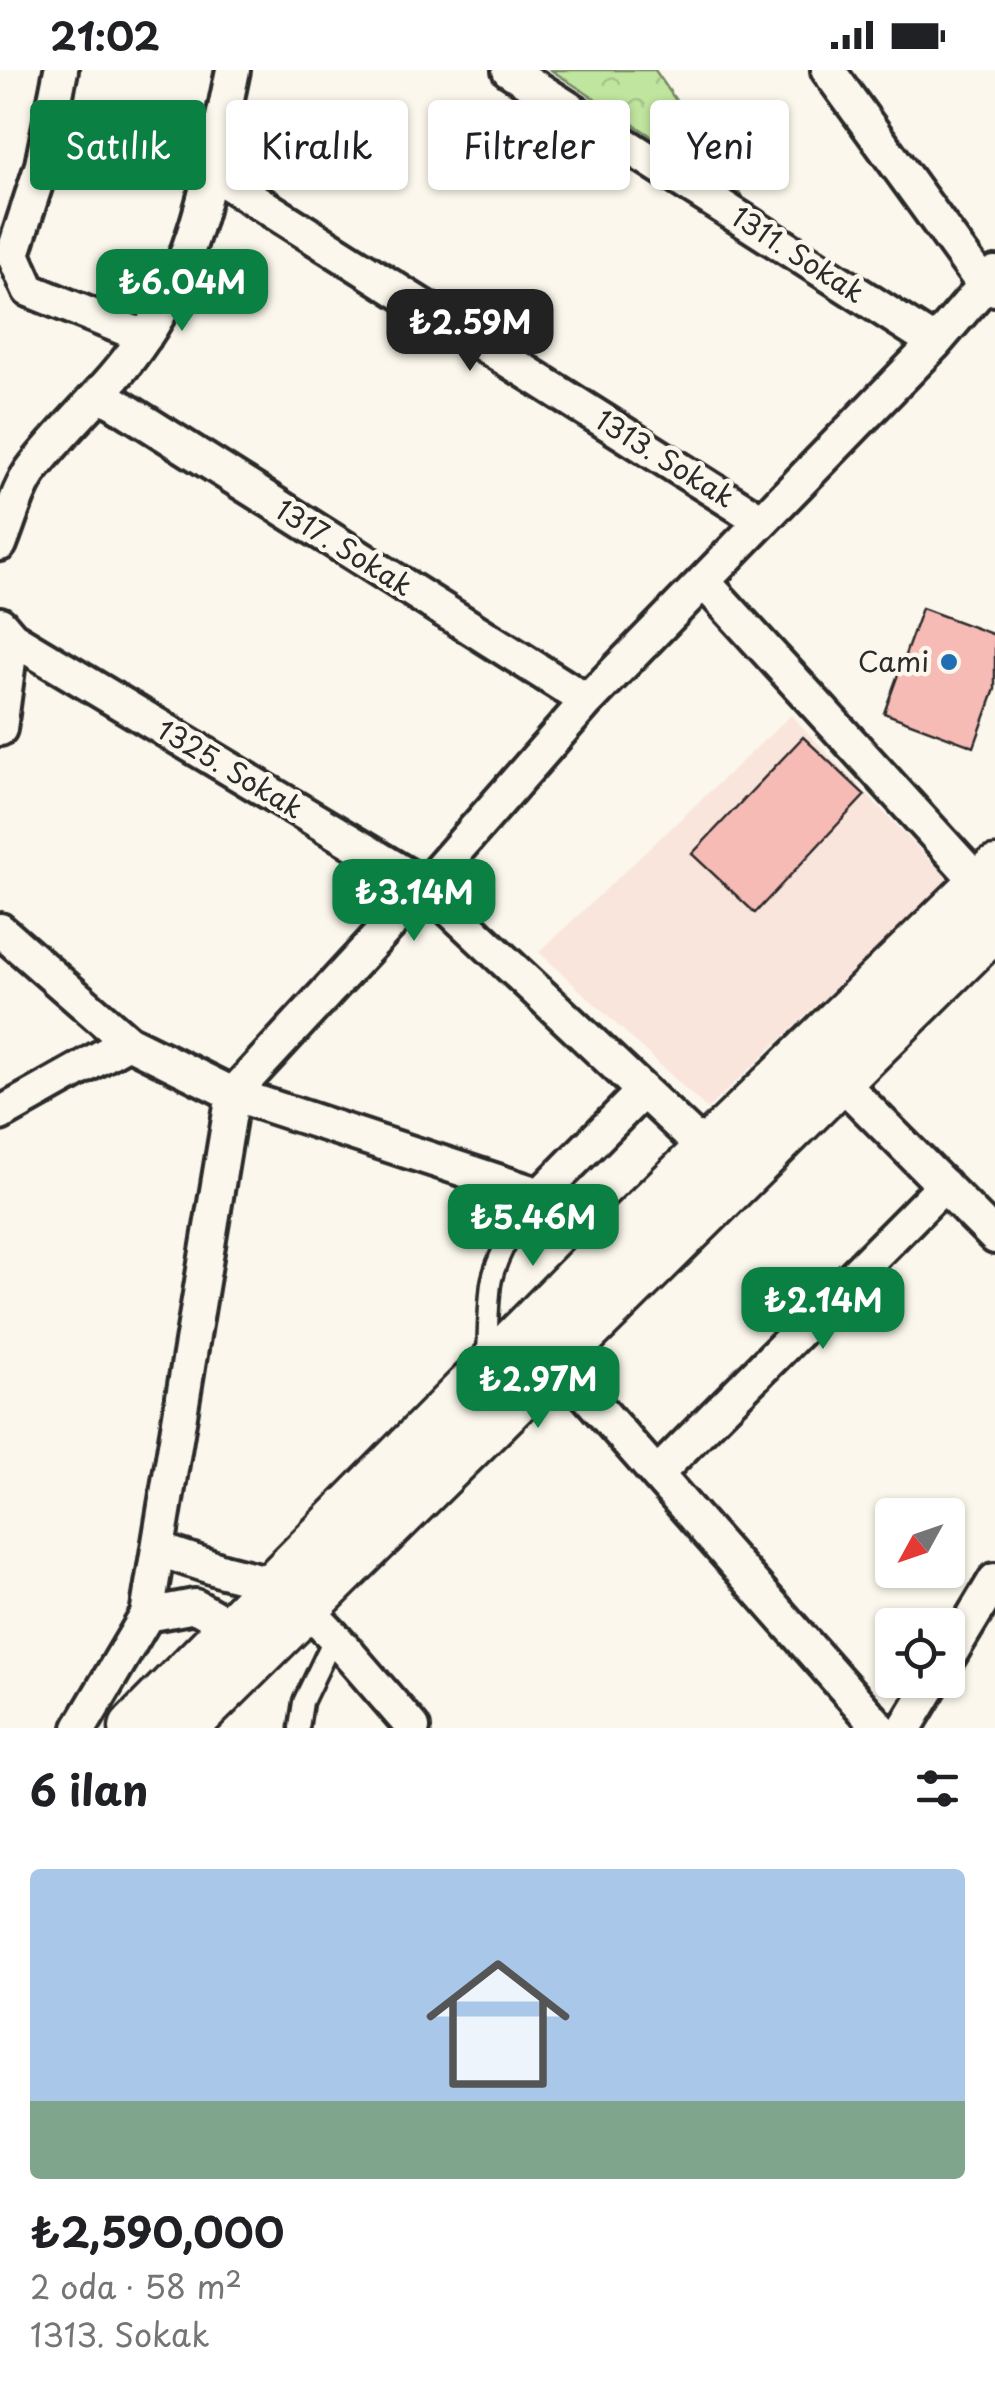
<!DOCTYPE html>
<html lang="tr">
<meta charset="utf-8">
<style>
:root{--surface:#fff;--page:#f6f6f6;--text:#202124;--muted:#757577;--line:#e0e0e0;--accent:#0b8043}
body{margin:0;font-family:"Playpen Sans",sans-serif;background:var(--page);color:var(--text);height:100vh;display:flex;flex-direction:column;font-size:38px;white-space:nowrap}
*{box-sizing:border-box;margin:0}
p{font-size:32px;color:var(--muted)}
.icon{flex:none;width:55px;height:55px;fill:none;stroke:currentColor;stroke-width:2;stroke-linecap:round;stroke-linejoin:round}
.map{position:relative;height:1658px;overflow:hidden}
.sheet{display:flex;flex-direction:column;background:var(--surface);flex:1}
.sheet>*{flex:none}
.banner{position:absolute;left:30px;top:30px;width:935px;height:90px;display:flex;gap:20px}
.needle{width:65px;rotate:230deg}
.controls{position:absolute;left:875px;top:1428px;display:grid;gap:20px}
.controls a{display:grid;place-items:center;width:90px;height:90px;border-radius:10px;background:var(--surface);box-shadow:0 2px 8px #0004;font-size:50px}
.price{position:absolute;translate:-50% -85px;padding:0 22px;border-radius:20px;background:var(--accent);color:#fff;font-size:32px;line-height:65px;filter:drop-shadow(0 2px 5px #0008)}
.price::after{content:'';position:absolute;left:50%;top:60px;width:30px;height:22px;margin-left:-15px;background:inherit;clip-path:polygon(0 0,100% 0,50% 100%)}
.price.on{background:#222;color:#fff}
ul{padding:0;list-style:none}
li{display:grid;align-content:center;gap:20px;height:530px;padding:0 30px}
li+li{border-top:2px solid var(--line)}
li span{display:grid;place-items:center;height:310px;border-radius:10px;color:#555}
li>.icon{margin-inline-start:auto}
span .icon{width:180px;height:180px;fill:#fffc;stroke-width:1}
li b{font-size:42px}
h2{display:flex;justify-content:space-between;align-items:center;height:120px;padding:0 30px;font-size:42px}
.pill{padding:0 35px;border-radius:10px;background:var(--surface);box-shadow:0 2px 8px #0004;font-size:35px;line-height:90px}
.pill.on{background:var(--accent);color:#fff}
.status{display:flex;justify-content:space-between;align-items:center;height:70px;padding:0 50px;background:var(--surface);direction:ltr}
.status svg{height:28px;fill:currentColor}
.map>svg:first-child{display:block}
.built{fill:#fae5dc}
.park{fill:url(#park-crowns);stroke:#768865;stroke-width:2.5}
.building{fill:#f7bbb6;stroke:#2b2b2b;stroke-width:2.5}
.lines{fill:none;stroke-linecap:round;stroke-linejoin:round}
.lane-casing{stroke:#2b2b2b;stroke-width:25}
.street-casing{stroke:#2b2b2b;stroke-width:40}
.secondary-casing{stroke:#2b2b2b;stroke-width:55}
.lane{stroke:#fbf7ec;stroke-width:18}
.street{stroke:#fbf7ec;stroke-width:32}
.secondary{stroke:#fbf7ec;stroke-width:48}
.poi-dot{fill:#1f6fb2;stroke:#fbf7ec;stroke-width:4}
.labels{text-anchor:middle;stroke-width:9;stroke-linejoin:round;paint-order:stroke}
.street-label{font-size:28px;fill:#2b2b2b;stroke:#fbf7ec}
.poi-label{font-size:28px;fill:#2b2b2b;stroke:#fbf7ec;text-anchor:end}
</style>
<div class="status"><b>21:02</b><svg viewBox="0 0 49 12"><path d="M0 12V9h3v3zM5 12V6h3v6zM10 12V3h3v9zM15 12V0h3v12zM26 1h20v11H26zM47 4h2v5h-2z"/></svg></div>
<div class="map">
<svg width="995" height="1658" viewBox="0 0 995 1658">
<defs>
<pattern id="park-crowns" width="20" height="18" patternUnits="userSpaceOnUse" patternTransform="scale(2.5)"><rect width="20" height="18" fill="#c0e59f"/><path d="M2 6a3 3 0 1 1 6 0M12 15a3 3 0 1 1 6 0" fill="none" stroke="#a5c589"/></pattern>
</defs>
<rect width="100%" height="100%" fill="#fbf7ec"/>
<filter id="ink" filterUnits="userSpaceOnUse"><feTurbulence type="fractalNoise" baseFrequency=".01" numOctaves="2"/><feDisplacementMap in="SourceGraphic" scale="20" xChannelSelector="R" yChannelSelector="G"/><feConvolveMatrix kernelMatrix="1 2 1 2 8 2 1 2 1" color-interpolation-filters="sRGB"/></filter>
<g filter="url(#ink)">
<path class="built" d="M791,645L949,810L707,1039L539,882Z"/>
<path class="park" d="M551,0H655L741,125Z"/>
<path class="building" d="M922,538L995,565V619L974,677L884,643Z
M803,667L865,725L755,843L692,784Z"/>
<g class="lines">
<defs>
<path id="lane" d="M487,1286C488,1262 488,1237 491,1214C495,1188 521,1143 540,1125
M299,1658L303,1632L334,1567"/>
<path id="street" d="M61,0L42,95L13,184L29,220L145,267
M509,0L935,273
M828,0L983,214L995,219
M212,103L762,451
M101,324L587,631
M0,474C10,450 18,417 34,397C69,352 112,316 144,268C197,191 214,90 233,0
M704,512L981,815
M0,554L12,568L425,816L707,1081
M0,659L12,568
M0,860L128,972L233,1024L540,1125L643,1021
M838,1009L995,1167
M0,1044L128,972
M555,1289L880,1658
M657,1404L944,1115
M160,1480L223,1501L275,1514L305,1537L334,1567L413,1658
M147,1545L195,1536L232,1557
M948,1588L995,1510
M80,1658L147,1545L233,1024L425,816L587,631L935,273L995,203
M905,1658L934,1610"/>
<path id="secondary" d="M134,1658L625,1161L995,801
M183,1658L995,855"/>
</defs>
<use href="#lane" class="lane-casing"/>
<use href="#street" class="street-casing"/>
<use href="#secondary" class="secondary-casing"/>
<use href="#lane" class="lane"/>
<use href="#street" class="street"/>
<use href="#secondary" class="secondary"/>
</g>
</g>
<circle class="poi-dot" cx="949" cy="592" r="10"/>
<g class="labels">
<g class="street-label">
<text transform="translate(798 185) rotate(33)" y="10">1311. Sokak</text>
<text transform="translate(665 389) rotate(32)" y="10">1313. Sokak</text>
<text transform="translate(344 478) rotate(32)" y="10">1317. Sokak</text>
<text transform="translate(230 699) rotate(31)" y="10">1325. Sokak</text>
</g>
<g class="poi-label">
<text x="929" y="602">Cami</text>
</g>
</g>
</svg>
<div class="controls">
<a><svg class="needle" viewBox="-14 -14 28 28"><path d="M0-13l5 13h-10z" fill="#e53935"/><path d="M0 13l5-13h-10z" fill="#757577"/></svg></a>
<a><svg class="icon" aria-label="locate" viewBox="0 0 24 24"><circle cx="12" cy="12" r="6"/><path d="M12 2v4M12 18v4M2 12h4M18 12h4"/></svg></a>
</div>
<b class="price" style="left:182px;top:264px">₺6.04M</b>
<b class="price on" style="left:470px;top:304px">₺2.59M</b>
<b class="price" style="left:414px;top:874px">₺3.14M</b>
<b class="price" style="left:533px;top:1199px">₺5.46M</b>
<b class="price" style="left:823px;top:1282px">₺2.14M</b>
<b class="price" style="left:538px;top:1361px">₺2.97M</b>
<div class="banner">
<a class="pill on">Satılık</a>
<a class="pill">Kiralık</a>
<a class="pill">Filtreler</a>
<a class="pill">Yeni</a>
</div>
</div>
<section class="sheet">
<h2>6 ilan<svg class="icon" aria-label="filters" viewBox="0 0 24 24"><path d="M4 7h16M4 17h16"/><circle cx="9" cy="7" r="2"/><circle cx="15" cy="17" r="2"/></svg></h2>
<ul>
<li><span style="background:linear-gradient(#a9c7e8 75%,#7fa58c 0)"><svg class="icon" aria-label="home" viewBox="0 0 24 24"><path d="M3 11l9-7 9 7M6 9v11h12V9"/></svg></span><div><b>₺2,590,000</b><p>2 oda · 58 m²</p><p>1313. Sokak</p></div></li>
</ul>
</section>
